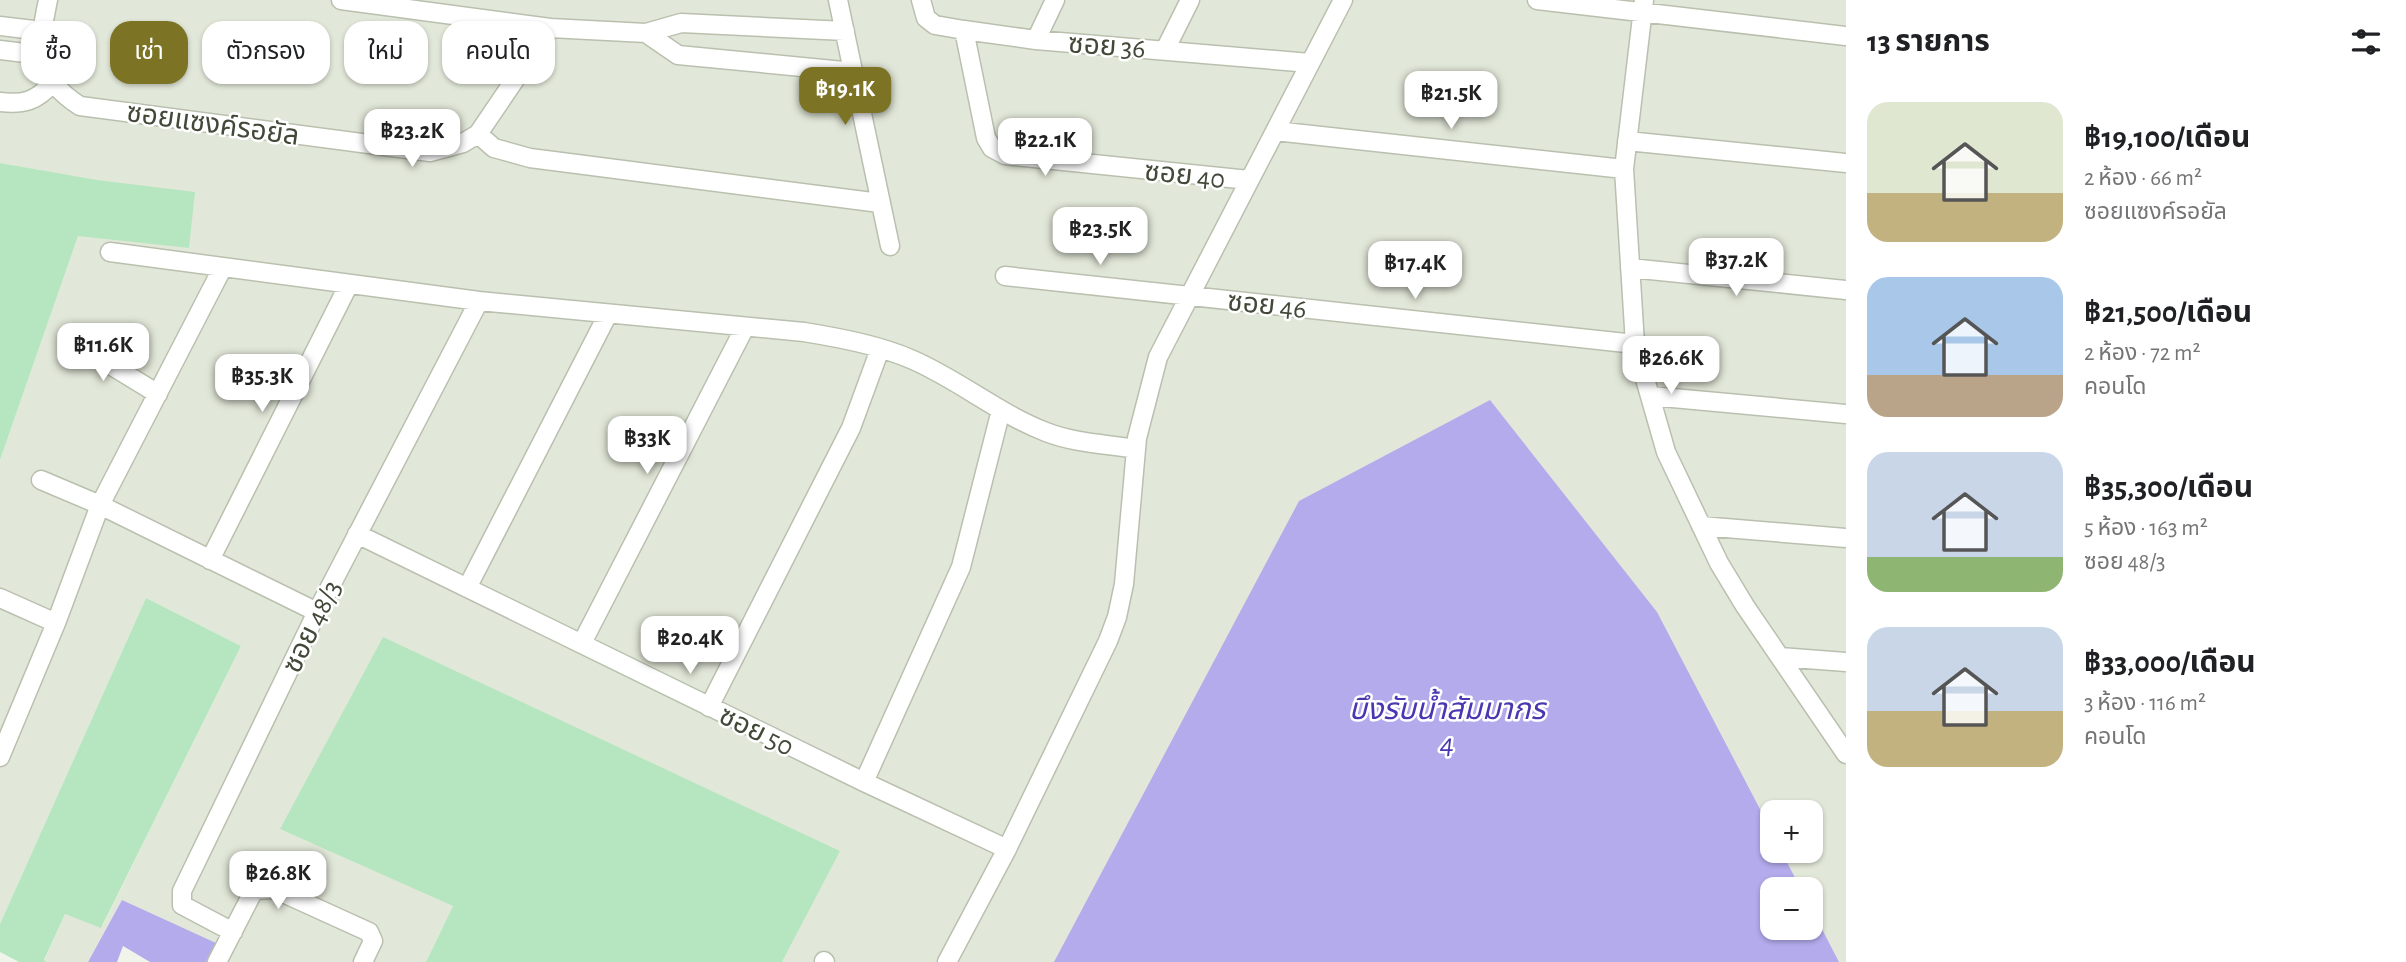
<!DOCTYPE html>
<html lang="th">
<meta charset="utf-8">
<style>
:root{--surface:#fff;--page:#f2f2f2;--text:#202124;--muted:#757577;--accent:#7d7325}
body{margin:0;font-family:"Alegreya Sans","Noto Sans Thai",sans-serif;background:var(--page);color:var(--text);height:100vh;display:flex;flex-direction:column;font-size:26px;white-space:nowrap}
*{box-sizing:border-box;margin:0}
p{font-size:23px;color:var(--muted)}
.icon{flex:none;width:38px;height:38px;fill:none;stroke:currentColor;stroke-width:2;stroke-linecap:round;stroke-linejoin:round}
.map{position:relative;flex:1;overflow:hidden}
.sheet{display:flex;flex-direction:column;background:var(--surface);width:560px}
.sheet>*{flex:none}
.top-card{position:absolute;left:21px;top:21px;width:665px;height:63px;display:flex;gap:14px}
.buttons{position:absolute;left:1760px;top:800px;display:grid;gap:14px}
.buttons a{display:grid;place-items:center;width:63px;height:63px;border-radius:14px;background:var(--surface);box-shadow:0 2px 5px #0004;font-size:35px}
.price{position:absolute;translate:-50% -60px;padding:0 16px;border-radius:14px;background:#fff;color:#222;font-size:23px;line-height:46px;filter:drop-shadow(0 2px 4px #0008)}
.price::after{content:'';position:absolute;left:50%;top:42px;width:21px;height:16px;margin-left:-10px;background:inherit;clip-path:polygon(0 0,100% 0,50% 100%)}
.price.on{background:var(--accent);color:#fff}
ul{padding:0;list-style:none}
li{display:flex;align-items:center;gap:21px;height:175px;padding:0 21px}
li span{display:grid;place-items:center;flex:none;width:196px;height:140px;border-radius:21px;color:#555}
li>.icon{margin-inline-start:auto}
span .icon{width:84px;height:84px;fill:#fffc;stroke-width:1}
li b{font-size:30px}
h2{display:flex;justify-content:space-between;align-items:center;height:84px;padding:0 21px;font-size:30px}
.tag{padding:0 24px;border-radius:21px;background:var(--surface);box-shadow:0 2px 5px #0004;font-size:24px;line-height:63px}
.tag.on{background:var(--accent);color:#fff}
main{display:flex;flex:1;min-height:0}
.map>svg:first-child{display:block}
.residential{fill:#e2e8d9;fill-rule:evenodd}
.green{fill:#b6e6bf}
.water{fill:#b4abed}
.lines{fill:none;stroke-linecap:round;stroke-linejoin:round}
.street-casing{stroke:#b9c0ae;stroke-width:21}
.street{stroke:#fff;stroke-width:18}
.labels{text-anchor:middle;stroke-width:5;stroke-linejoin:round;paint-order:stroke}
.street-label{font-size:28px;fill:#434939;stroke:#fff}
.water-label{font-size:30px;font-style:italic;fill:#4936b0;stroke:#fff}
</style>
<main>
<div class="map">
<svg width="1846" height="962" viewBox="0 0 1846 962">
<rect width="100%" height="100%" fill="#f0f5eb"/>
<path class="residential" d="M0,0H1846V962H782L839,851L453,906L426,962H206L216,944L122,900L88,962H46L44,961L65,914L102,927L241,646L146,598L0,924V460L97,181L0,163ZM1773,812H1811V850H1773ZM1773,889H1811V928H1773Z"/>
<path class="green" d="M0,163L97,180L195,192L189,248L78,236L0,460Z
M146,598L241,646L101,928L65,914L44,960L46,962H19L0,952V924Z
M383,637L840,851L782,962H426L453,906L280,829Z"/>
<path class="water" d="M1490,400L1657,612L1773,834V850L1781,851L1801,889H1773V928H1811V908L1839,962H1054L1299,501Z
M122,900L216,943L206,962H150L123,946L117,962H88Z"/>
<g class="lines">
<defs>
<path id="street" d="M48,0C38,47 35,78 80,106L430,152L463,143L478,134L550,28L646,33L681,23L845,31
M341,0L550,28
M838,0L890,246
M921,0L926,18L935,25L964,30L1036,40L1310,63
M1537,0L1846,36
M1644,0L1624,169L1635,344L1666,452L1719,563L1745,606L1846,754
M0,26L42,31
M964,30L986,138L992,148L1005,155L1249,180
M646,33L678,55L854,72
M1036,40L1055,0
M0,50L41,55
M1165,50L1190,0
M0,102C23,105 37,101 52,83
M1275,131L1624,169
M478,134L494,148L530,158L880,203
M1627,141L1846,163
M110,252L479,301L804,332C840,338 879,345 913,360C959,380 999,414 1046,432C1074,443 1106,444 1136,449
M1630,268L1846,290
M1005,276L1635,344
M68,339L158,394
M1651,396L1846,414
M41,480L100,505L317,612
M1701,526L1846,538
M357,534L864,782L1007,849
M210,560L349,284
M467,588L608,314
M0,598L56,623
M582,643L745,327
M1780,657L1846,662
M709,707L851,428L880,349
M0,757L56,623L100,505L223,267
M864,782L961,567L1001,410
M233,932L182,905V891L317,612L479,301
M824,961L825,962
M217,962L254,890L272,889L281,892L369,932L373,941L363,962
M947,962L1007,849L1108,641L1117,617L1124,584L1137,438L1158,357L1343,0"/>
</defs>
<use href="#street" class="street-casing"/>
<use href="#street" class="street"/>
</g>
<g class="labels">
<g class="street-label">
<text transform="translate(1107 45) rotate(4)" y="10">ซอย 36</text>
<text transform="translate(213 123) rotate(8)" y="10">ซอยแซงค์รอยัล</text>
<text transform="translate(1185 174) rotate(6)" y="10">ซอย 40</text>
<text transform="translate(1267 304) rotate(6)" y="10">ซอย 46</text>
<text transform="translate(311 626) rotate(-64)" y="10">ซอย 48/3</text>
<text transform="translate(757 730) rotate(26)" y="10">ซอย 50</text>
</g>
<g class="water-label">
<text x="1447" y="719">บึงรับน้ำสัมมากร<tspan x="1447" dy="34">4</tspan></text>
</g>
</g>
</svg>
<div class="buttons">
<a>+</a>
<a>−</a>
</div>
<b class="price on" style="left:845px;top:127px">฿19.1K</b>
<b class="price" style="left:1451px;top:131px">฿21.5K</b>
<b class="price" style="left:412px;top:169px">฿23.2K</b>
<b class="price" style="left:1045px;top:178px">฿22.1K</b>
<b class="price" style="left:1100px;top:267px">฿23.5K</b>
<b class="price" style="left:1736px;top:298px">฿37.2K</b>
<b class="price" style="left:1415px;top:301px">฿17.4K</b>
<b class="price" style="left:103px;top:383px">฿11.6K</b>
<b class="price" style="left:1671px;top:396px">฿26.6K</b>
<b class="price" style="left:262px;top:414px">฿35.3K</b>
<b class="price" style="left:647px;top:476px">฿33K</b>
<b class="price" style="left:690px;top:676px">฿20.4K</b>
<b class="price" style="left:278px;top:911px">฿26.8K</b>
<div class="top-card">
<a class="tag">ซื้อ</a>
<a class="tag on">เช่า</a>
<a class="tag">ตัวกรอง</a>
<a class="tag">ใหม่</a>
<a class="tag">คอนโด</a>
</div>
</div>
<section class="sheet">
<h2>13 รายการ<svg class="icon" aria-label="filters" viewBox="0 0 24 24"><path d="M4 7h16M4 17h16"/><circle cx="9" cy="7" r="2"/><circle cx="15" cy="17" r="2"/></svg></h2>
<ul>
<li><span style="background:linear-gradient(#dfe7d0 65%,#c2b280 0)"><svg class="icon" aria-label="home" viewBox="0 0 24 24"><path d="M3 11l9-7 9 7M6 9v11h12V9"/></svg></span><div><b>฿19,100/เดือน</b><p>2 ห้อง · 66 m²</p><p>ซอยแซงค์รอยัล</p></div></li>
<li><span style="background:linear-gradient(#a9c7e8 70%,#b9a48a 0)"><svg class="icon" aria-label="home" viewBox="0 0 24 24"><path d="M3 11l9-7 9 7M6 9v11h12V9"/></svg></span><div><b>฿21,500/เดือน</b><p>2 ห้อง · 72 m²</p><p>คอนโด</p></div></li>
<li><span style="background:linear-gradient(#c9d6e8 75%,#8fb573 0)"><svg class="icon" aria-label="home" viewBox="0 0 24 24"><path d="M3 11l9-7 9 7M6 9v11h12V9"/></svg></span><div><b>฿35,300/เดือน</b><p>5 ห้อง · 163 m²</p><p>ซอย 48/3</p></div></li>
<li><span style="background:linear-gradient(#c9d6e8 60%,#c2b280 0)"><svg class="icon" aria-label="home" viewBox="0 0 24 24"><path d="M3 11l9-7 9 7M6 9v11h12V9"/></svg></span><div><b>฿33,000/เดือน</b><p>3 ห้อง · 116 m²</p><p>คอนโด</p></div></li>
</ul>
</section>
</main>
